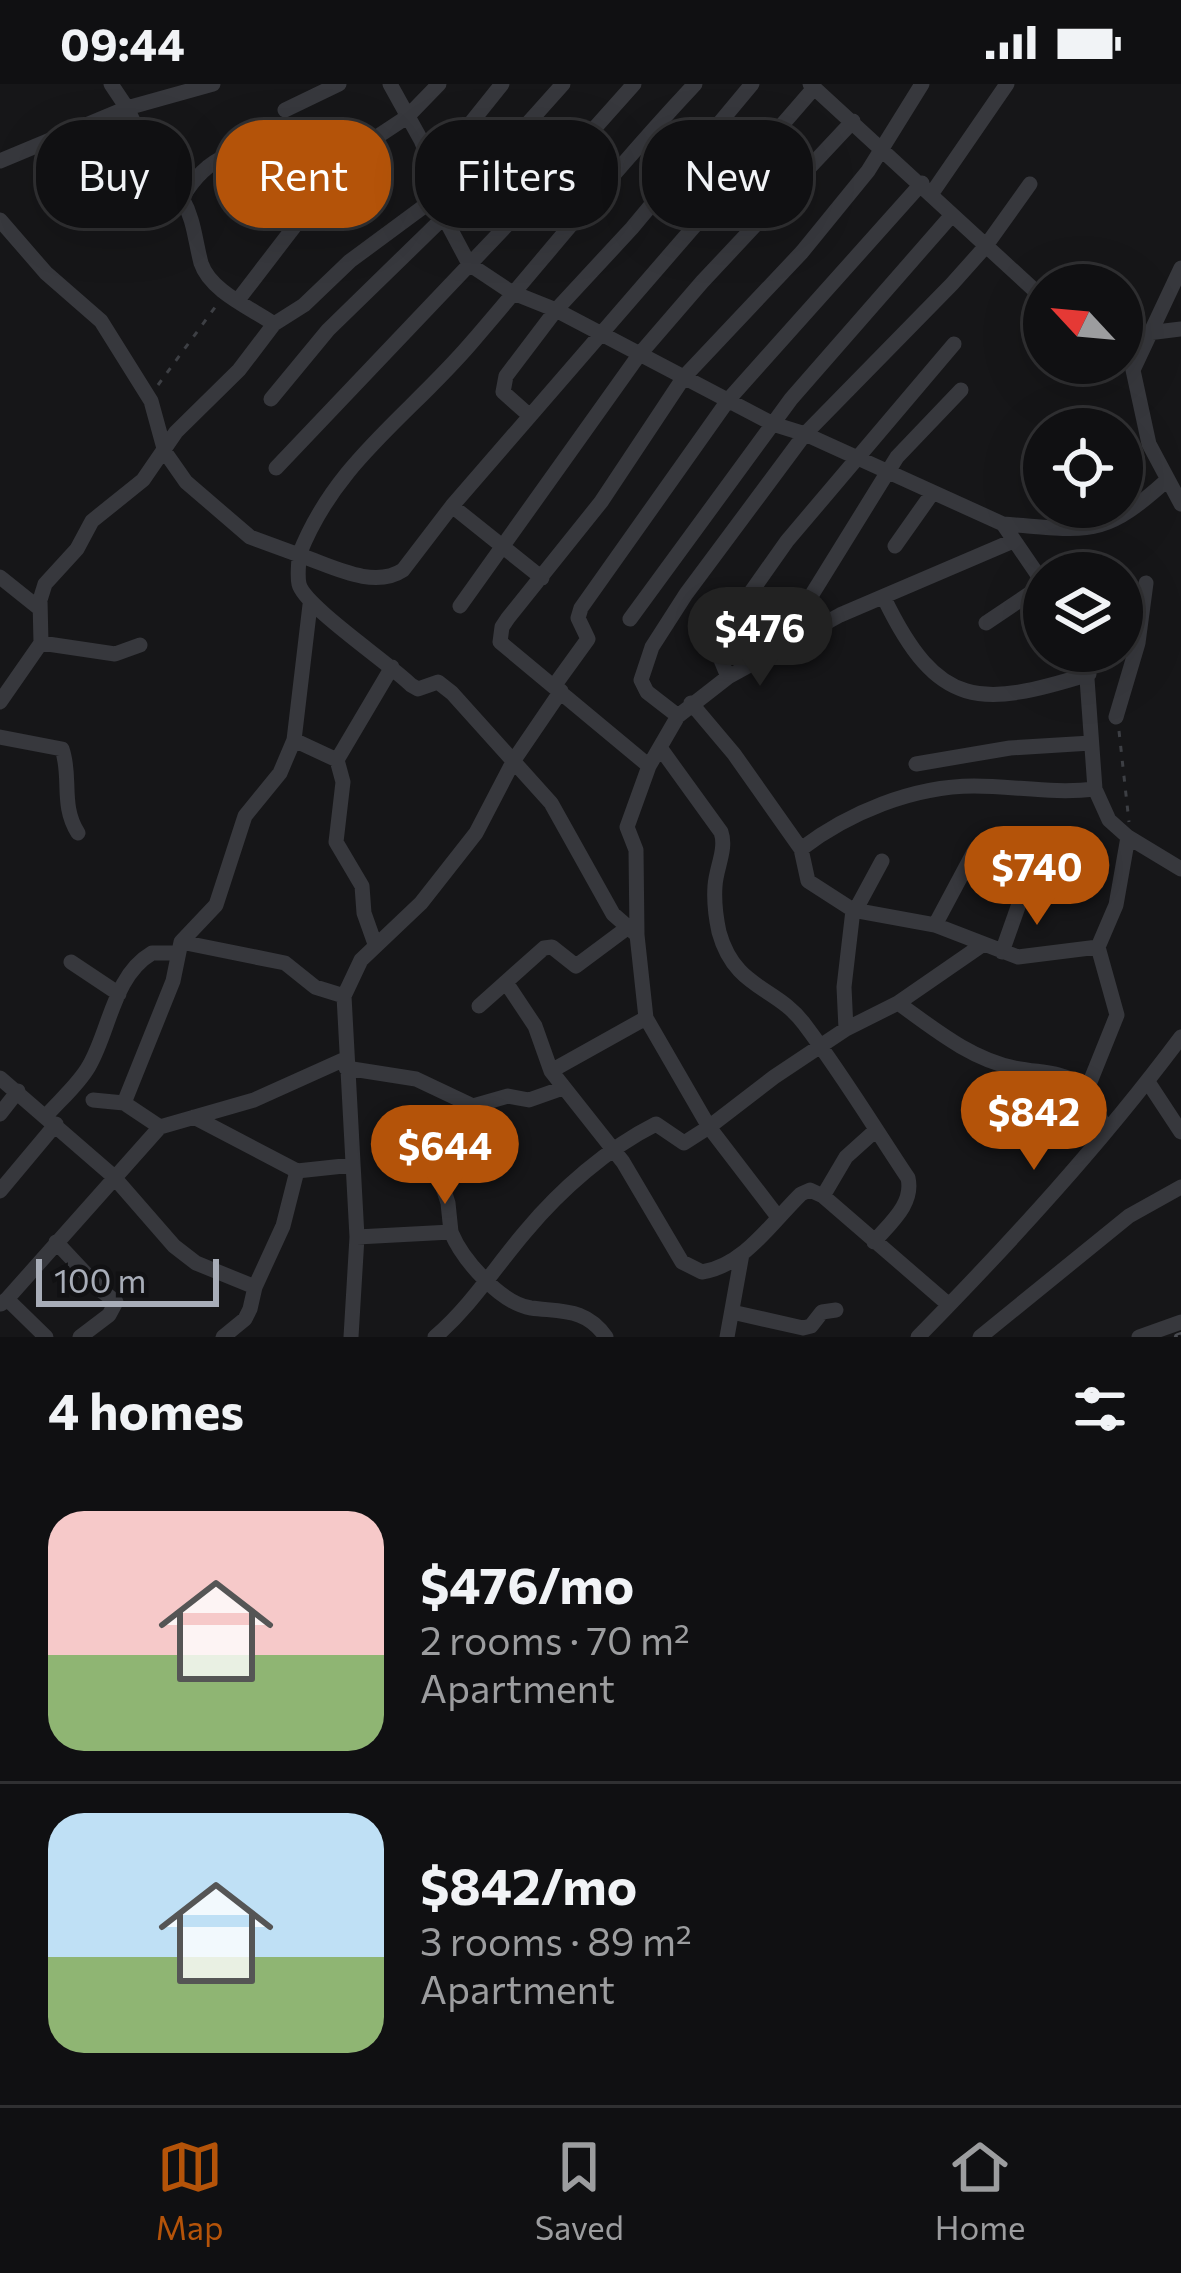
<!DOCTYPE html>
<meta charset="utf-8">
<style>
:root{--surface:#101012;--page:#1e1e20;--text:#f1f3f6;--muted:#9c9d9f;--line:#303032;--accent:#b45309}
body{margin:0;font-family:Commissioner,sans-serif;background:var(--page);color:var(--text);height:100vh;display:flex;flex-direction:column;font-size:45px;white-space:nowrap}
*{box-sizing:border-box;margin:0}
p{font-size:39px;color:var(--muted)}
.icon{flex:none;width:66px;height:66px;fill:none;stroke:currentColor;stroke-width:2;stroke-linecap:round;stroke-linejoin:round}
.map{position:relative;height:1253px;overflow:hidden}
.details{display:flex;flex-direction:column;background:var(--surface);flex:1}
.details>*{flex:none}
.top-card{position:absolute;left:36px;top:36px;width:1110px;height:108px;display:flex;gap:24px}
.needle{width:78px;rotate:296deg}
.fabs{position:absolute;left:1023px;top:180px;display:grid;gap:24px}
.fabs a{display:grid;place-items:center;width:120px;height:120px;border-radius:50%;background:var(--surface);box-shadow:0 12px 48px #0002,0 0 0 3px var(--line);font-size:60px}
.scale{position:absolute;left:36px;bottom:30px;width:183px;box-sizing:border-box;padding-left:12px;border:6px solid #a8adb8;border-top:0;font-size:33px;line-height:42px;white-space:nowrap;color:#a8adb8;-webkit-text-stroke:9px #111113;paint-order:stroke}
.price{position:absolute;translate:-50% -102px;padding:0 27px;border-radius:42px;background:var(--accent);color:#fff;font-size:39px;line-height:78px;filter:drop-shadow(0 3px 6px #0008)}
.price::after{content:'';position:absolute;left:50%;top:72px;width:36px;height:27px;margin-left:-18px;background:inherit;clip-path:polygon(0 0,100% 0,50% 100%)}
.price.on{background:#222;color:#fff}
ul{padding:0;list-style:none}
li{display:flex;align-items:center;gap:36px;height:300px;padding:0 48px}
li+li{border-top:3px solid var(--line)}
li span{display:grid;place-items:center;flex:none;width:336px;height:240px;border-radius:36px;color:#555}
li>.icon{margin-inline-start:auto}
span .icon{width:144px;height:144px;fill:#fffc;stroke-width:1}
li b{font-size:51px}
h2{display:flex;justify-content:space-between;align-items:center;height:144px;padding:0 48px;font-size:51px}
.pill{padding:0 42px;border-radius:48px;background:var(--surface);box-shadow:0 12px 48px #0002,0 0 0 3px var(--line);font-size:42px;line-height:108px}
.pill.on{background:var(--accent);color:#fff}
.status{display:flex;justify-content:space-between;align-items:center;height:84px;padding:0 60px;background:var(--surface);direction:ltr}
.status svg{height:33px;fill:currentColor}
.menu{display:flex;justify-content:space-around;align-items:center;height:168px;border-top:3px solid var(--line);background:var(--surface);font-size:33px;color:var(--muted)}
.menu a{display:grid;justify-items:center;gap:6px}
.menu .on{color:var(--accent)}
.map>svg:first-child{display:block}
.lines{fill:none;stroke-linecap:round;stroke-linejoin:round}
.path{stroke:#3d3f44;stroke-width:3;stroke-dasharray:6 9;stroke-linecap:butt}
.minor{stroke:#37383d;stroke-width:15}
.rail-casing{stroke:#4a4c52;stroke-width:8}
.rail{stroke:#111113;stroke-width:3;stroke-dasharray:9;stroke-linecap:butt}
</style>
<div class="status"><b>09:44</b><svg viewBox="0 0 49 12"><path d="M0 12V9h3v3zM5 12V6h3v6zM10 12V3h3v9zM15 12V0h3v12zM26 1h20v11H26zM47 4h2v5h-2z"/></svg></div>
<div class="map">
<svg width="1181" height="1253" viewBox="0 0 1181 1253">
<rect width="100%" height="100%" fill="#161618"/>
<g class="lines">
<path class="path" d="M158,301L216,222
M1119,647L1129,738"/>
<path class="minor" d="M390,0L421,56L442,109L444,133L469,180L511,208L556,226L773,340L805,350L1003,440
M695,0C617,83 546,172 472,258C409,332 335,378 299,471C330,481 373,506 403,486L452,422L814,4
M810,0L1044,215
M922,0L868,87L802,168L684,293L601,418L508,534L502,543L500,558L649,682L678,632L728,593L840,531L1013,457
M285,26L339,0
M0,77L127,24L111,0
M431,80L454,60L502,0
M301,103L407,33L439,0
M932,109L1007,0
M182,114L158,90L127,24L213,0
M0,136L46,189L101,237L151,317L165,368L186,398L250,453L299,471C299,480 297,491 299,500C304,522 389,579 411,601L418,605L438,598L452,609L551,719L613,830L637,851
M1181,184L1133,286L1149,360L1181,420
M238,216L294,143L306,116C301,103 293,95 283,86C246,49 204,76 182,114C194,135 195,156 201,179C210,207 251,224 274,240
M1148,249L1181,245
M271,315L328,246L444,133L563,0
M530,332L503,308L506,292L556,226L632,144L752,0
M276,384L527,120L634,0
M452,422L542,494
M895,462L931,411
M0,493L40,525
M884,514C938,626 980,624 1089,590
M460,522L639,271L702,198L853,37
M630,535L791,315L951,132
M986,539L1044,500L1003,440C1088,446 1101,456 1167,396
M804,552L798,533L897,373L961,306
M41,559L115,570L140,561
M1138,559L1146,499
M1085,567L1095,705L1109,736L1128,753L1116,821L1098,863
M728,593L716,564L720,552L787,457L954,260
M554,602L588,555L578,534L581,524L729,315L922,99
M0,618L41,559L40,516L45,500L77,465L92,437L143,396L176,348L239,286L274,240L304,221L350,177L442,109
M691,619L734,670L801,765
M678,632L647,608L641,596L652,563L686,510L805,350L952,200L985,163L1030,100
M1116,633L1138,559L1122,554
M0,653L62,665C72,693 60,721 78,749
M294,656L337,676L343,698L336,758L362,802L364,829L375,860
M661,665L721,748C727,765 716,784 715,802C714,816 716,834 719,848C735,906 777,902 805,941C842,990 874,1043 908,1094C914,1120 890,1139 874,1158
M337,676L392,583
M916,680L1010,664L1091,659
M1095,705C1053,710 1015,702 974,702C913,702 848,729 801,765L808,797L853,826L935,841L1018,873L1098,863L1117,931L1088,1003L1105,1046
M1128,753L1181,785
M853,826L844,903L846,945L898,919L982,861
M855,827L882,777
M935,841L975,766
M181,858L285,879L315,903L344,912
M1002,868L1025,803
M71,878L119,910
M507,900L535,942L551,987
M898,919C933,944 970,975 1015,984C1048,990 1054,986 1088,1003
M479,922L544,864L552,863L576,882L627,844
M646,934L551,987L623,1078L682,1178L702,1188C744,1182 773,1137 801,1110L810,1106L823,1112L949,1221
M346,984L416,995L473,1022L508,1012L529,1016L563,1004
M0,994L113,1092L174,1162L196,1179L255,1203
M1148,998L1181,1048
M93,1016L124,1019
M0,1030L18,1007
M46,1032C60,1016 79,1000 89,982C110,946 113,892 152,869H177
M194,1033L297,1087L353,1081
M160,1043L254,1016L345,975
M440,1094L448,1119L451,1148
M0,1107L56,1040
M823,1112L846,1073L876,1046
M778,1133L709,1043L774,993L846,945
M357,1153L451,1148C462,1175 500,1219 531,1224C562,1228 586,1224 606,1253
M56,1158L102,1207L116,1218L109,1231L80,1253
M7,1215L160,1043L124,1019L173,897L181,858L216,821L245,732L280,689L294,656L310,521
M1,1220L7,1215L46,1253
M732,1228L803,1244L811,1242L822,1228L836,1226
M223,1253L245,1235L250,1225L255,1203L283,1142L297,1087
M351,1253L357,1153L344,912L361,876L421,819L476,749L514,676L561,607
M435,1253C472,1221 495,1183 526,1147C560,1106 608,1064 656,1040L684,1059L709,1043L646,934L637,851L636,766L627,743L649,682
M727,1253L742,1170
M918,1253C1011,1158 1102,1059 1181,953
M980,1253L1129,1132L1181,1103
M1139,1253L1181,1238"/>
<defs>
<path id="rail" d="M1178,1253L1181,1252"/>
</defs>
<use href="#rail" class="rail-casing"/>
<use href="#rail" class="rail"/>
</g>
</svg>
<div class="fabs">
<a><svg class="needle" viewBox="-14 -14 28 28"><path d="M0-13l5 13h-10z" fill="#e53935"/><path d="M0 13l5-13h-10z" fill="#9c9d9f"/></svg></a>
<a><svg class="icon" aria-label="locate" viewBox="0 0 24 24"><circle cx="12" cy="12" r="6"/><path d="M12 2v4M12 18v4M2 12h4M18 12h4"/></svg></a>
<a><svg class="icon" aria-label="layers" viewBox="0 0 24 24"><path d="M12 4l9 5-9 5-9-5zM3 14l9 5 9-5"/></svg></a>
</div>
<div class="scale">100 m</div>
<b class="price on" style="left:760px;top:605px">$476</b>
<b class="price" style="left:1037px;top:844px">$740</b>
<b class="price" style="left:1034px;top:1089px">$842</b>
<b class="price" style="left:445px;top:1123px">$644</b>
<div class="top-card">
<a class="pill">Buy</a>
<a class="pill on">Rent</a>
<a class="pill">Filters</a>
<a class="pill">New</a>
</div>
</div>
<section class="details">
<h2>4 homes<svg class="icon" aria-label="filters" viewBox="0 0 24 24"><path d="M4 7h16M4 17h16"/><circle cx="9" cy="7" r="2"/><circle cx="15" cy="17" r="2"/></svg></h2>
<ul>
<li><span style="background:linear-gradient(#f6c9c9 60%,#8fb573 0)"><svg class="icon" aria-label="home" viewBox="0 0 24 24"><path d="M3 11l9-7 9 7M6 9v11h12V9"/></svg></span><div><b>$476/mo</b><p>2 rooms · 70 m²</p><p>Apartment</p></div></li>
<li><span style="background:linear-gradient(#bfe0f5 60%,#8fb573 0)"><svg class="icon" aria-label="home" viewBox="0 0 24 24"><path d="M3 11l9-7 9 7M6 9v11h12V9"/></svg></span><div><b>$842/mo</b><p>3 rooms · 89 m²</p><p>Apartment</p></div></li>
</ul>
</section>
<nav class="menu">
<a class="on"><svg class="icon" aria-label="map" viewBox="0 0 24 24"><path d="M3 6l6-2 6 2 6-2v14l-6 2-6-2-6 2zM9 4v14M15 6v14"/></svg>Map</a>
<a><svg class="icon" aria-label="saved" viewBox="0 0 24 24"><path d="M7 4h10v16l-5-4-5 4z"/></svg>Saved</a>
<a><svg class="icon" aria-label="home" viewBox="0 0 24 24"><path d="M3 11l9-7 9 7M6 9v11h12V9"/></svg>Home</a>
</nav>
